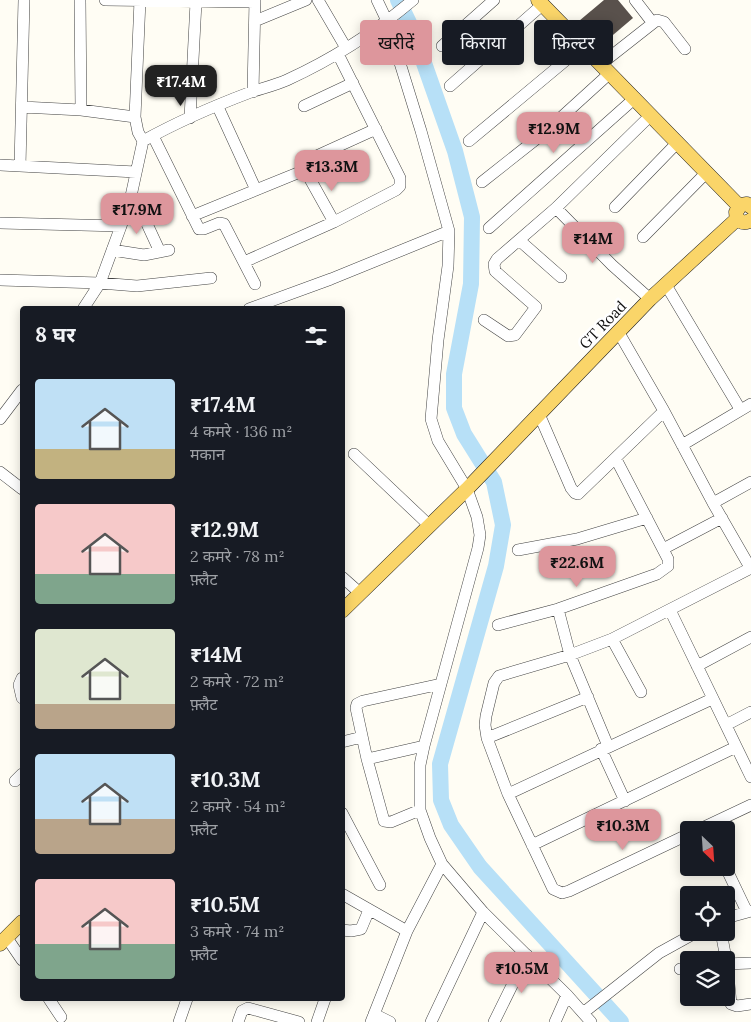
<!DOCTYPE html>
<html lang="hi">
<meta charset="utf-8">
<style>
:root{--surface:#171b24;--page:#20242c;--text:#f1f3f6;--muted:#9ea1a6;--accent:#dd969c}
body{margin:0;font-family:Lora,"Noto Sans Devanagari",serif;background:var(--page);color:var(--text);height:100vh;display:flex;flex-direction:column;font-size:19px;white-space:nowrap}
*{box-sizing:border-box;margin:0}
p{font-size:16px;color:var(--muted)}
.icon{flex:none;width:28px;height:28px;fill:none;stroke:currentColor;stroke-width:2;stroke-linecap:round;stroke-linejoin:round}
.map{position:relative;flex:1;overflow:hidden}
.panel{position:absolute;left:20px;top:306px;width:325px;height:695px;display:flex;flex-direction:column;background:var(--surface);border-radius:5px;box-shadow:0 2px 12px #0003}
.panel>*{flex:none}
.guide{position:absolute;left:360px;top:20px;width:315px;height:45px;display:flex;gap:10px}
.needle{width:32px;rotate:155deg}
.controls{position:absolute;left:680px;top:821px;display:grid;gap:10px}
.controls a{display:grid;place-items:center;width:55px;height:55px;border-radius:5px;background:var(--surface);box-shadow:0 2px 12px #0003;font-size:25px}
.price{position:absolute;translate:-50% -42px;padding:0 11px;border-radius:10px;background:var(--accent);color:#111;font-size:16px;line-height:32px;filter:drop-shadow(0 1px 2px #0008)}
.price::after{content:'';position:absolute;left:50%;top:30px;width:15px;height:11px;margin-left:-8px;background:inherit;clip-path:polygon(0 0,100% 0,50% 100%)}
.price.current{background:#222;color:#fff}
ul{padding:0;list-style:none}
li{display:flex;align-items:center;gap:15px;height:125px;padding:0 15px}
li span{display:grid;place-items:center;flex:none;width:140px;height:100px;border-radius:5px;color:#555}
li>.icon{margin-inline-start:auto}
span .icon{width:60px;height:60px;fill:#fffc;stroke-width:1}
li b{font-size:21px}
h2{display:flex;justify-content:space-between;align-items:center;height:60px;padding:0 15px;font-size:21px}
.pill{padding:0 18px;border-radius:5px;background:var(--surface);box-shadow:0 2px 12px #0003;font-size:18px;line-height:45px}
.pill.current{background:var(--accent);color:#111}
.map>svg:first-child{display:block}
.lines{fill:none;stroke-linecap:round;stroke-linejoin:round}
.river{stroke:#b7e0f7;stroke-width:16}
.building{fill:#59514c}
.minor-casing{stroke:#434343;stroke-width:12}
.major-casing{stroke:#212121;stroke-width:15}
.minor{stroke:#fff;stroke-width:11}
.major{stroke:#fad569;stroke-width:14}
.labels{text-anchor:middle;stroke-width:5;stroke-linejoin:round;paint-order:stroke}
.street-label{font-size:15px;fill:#101010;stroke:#fff}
</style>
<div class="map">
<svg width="751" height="1022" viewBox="0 0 751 1022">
<rect width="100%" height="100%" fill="#fffdf4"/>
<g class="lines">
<path class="river" d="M398,0L412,29L455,151L472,217L471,284L454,374V408L464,434L494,482L503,525L496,566L440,764L441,800L451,825L480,867L621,1022"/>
</g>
<path class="building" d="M604,0H618L633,18L600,46L579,21Z"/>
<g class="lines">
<defs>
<path id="minor" d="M80,0L81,110
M105,0L255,2
M140,0L135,117L138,132L143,141
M318,0L346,48
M377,0L387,21L421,131L449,231L448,266L438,340L431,419L438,441L467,489L477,517L480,535L478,548L424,746L420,765V810L430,838L442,864L483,912L567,995L591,1022
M635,0L652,22
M255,21L306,0
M442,46L494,0
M601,64L657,20L664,22L685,49
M450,86L542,5
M253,92L255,0
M304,106L353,83
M22,107L81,110L135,117
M218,107L256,190
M190,118L196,2
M153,136L199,229H204L219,223L224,224L255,284
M469,141L583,46
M0,165L136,172
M20,166L24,0
M482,182L544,133L610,73
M128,204L137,208L142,213L160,252
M615,207L678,142
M556,208L612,265L650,299
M192,216L305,170
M334,222L305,170V163L310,159L376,129
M0,223L121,226
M489,228L635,98
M643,237L707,172
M519,240L561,277
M112,250L144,255L169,250
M244,262L334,222L396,190L400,186V178L338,54
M0,280L100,283L137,286L211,278
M666,285L740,409
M83,309L100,283L121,226L131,196L143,141C177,122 214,106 251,92C263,88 276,85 287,80C333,59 375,32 413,0
M249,309L331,279L449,231
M484,320L508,336L515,335L536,307L495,271L494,264L497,259L556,208L651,115
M619,333L664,411L713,503L751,569
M539,414L571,488L575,493L578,494L664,411
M0,419L22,390
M682,445L751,404
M354,454L430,526
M0,472L22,489
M713,503L751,482
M663,549L722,518
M518,550L577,539L647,518
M342,577L360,593
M558,609L570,655L608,746
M670,610L751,777
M498,625L558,609L657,574L668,566V559L616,459
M612,639L641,692
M697,666L751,637
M22,678L19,685L22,698
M726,725L751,712
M487,738L588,697
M342,742L362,737
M601,749L625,801
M367,759L424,746
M15,781L22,774
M508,794L712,699
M420,810L391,822L384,821L367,759L356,708L357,704L363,701L441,684
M342,813L380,885
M698,830L751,805
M689,834L569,891L562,893L553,889L508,794L487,738L485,725L486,716L494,683L499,676L570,655L612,639L751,568
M532,845L736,747
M726,868L747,912
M342,894L407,931
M726,918L751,911
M342,930L351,931L361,929L369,910
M721,932L727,964L731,1004L737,1006L751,1004
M7,938L22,960
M726,964L751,963
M680,969L689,968
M49,999L61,1017
M583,1013L659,953L697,932
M374,1014L390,1022
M179,1022L187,999
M238,1022L242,1011L248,1008L299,1022
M317,1022L325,999
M371,1022L407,931L442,864
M431,1022L483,912
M494,1022L527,955
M555,1022L567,995"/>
<path id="major" d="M538,0L739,206
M751,207L747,204L741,205L736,212C736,221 743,225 751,220
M342,611L467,489L650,299L737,219
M0,944L22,922"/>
</defs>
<use href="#minor" class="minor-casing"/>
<use href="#major" class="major-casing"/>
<use href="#minor" class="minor"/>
<use href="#major" class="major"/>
</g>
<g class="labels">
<g class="street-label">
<text transform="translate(603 325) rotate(-46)" y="5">GT Road</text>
</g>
</g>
</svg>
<div class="controls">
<a><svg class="needle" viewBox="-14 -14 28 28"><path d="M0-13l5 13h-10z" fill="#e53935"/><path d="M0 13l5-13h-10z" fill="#9ea1a6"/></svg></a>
<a><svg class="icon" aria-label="locate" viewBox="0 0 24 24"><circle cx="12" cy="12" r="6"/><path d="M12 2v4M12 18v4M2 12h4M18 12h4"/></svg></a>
<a><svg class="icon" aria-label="layers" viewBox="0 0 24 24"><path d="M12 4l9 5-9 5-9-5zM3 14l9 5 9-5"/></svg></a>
</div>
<b class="price current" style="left:181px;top:107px">₹17.4M</b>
<b class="price" style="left:554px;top:154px">₹12.9M</b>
<b class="price" style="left:332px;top:192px">₹13.3M</b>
<b class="price" style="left:137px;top:235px">₹17.9M</b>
<b class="price" style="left:593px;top:264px">₹14M</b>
<b class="price" style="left:577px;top:588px">₹22.6M</b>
<b class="price" style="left:623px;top:851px">₹10.3M</b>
<b class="price" style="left:522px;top:994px">₹10.5M</b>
<div class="guide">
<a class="pill current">खरीदें</a>
<a class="pill">किराया</a>
<a class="pill">फ़िल्टर</a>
</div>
<section class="panel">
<h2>8 घर<svg class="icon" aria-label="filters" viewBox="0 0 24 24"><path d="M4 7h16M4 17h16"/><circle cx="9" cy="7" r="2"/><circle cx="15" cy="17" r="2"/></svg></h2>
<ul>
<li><span style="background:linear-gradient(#bfe0f5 70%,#c2b280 0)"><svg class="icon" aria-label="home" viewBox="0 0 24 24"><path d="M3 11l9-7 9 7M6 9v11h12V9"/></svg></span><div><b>₹17.4M</b><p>4 कमरे · 136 m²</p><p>मकान</p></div></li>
<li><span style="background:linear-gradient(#f6c9c9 70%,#7fa58c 0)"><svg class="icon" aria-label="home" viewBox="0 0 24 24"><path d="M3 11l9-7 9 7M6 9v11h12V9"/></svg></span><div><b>₹12.9M</b><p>2 कमरे · 78 m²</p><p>फ़्लैट</p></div></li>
<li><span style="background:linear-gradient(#dfe7d0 75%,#b9a48a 0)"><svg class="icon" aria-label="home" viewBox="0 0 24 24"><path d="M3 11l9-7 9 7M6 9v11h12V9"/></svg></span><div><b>₹14M</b><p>2 कमरे · 72 m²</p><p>फ़्लैट</p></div></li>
<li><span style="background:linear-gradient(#bfe0f5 65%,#b9a48a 0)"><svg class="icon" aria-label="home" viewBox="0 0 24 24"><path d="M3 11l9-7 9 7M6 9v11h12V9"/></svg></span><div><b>₹10.3M</b><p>2 कमरे · 54 m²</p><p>फ़्लैट</p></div></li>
<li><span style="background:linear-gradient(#f6c9c9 65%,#7fa58c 0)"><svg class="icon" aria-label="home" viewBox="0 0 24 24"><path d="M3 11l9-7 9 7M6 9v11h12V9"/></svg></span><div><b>₹10.5M</b><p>3 कमरे · 74 m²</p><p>फ़्लैट</p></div></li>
</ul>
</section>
</div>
